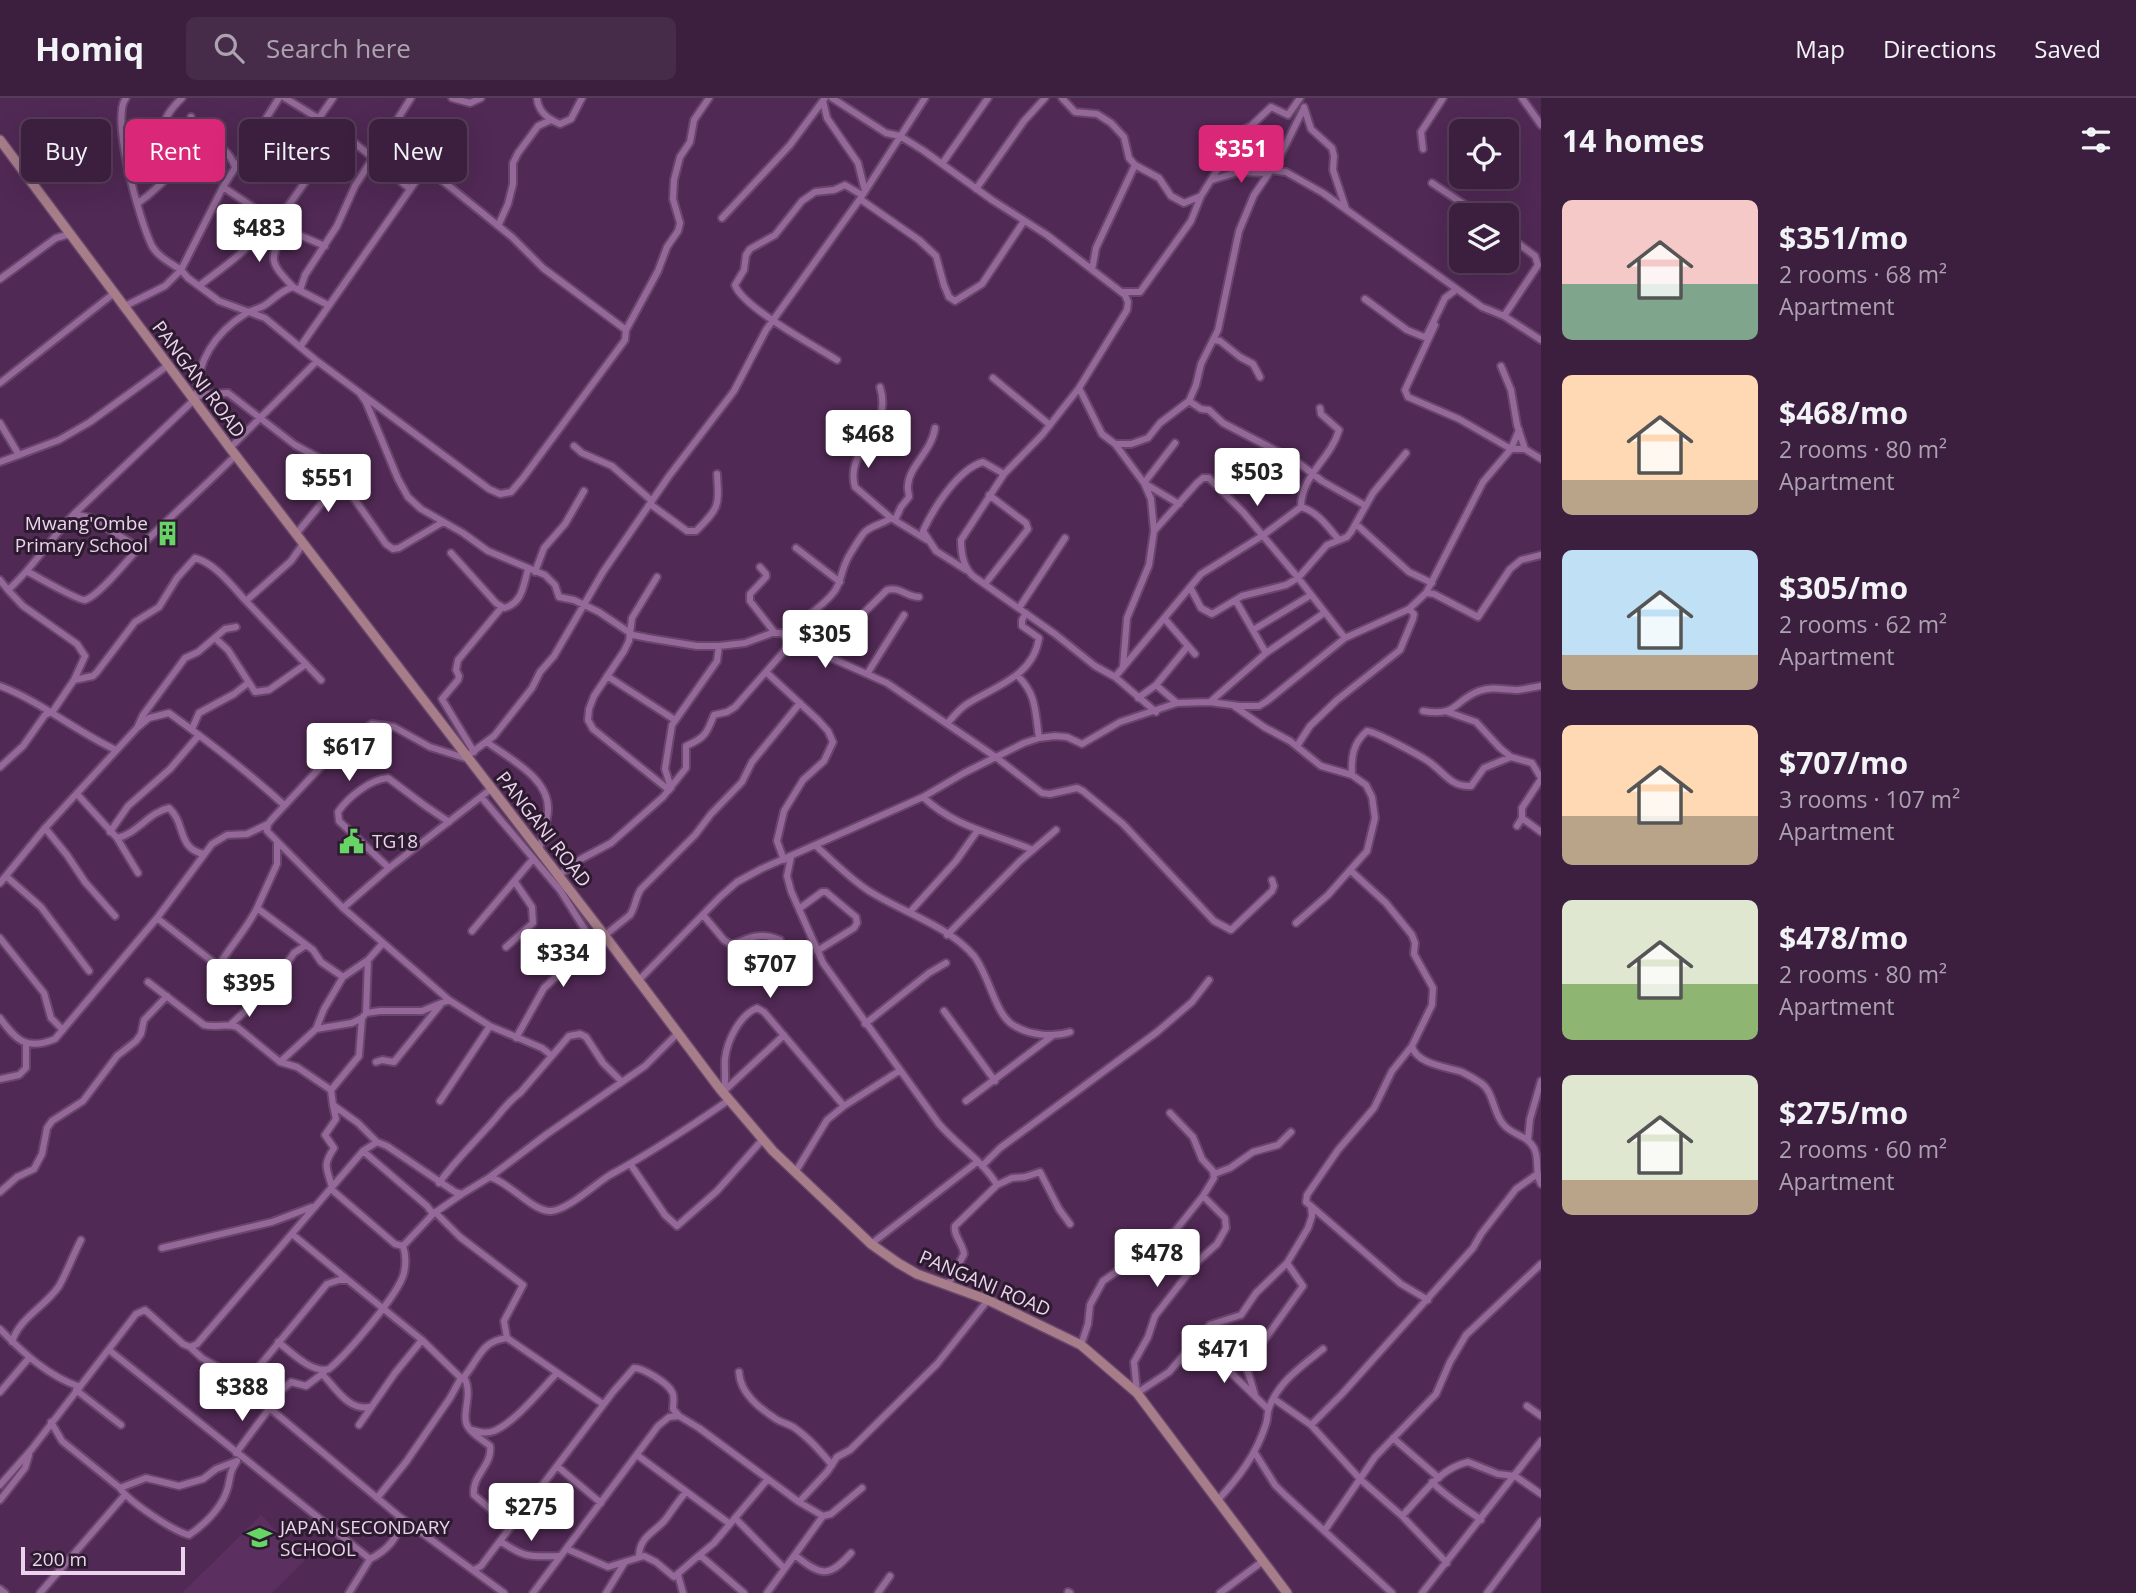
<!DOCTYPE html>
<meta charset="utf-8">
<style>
:root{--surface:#3c1f3f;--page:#472c4a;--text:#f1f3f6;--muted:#aca2b0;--line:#553d59;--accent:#db2777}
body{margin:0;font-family:"Open Sans",sans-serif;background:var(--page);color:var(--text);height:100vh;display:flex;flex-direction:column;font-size:26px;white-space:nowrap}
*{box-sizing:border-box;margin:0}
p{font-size:23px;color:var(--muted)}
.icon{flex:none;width:38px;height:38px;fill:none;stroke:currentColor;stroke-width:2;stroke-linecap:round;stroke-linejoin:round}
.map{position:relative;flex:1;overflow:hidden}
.sheet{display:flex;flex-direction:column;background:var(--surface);width:595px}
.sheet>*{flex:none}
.hud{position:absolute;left:21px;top:21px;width:665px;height:63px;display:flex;gap:14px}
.controls{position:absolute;left:1449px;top:21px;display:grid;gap:14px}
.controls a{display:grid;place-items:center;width:70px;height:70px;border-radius:10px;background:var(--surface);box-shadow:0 7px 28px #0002,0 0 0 2px var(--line);font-size:35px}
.scale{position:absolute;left:21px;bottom:18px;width:164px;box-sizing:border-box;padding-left:7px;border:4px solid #ebd3ed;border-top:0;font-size:19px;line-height:24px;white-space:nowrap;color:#ebd3ed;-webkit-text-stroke:5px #2c1a2e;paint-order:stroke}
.price{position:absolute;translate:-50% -60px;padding:0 16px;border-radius:7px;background:#fff;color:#222;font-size:23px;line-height:46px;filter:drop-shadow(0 2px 4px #0008)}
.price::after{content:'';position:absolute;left:50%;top:42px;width:21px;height:16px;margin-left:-10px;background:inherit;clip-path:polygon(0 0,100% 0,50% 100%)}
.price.current{background:var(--accent);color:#fff}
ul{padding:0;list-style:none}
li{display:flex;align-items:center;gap:21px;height:175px;padding:0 21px}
li span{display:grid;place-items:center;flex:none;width:196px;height:140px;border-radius:10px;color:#555}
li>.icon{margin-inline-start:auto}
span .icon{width:84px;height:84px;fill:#fffc;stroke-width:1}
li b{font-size:30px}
h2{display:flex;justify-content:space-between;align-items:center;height:84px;padding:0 21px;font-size:30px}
.chip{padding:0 24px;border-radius:10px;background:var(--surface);box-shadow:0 7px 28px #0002,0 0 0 2px var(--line);font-size:24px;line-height:63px}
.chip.current{background:var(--accent);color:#fff}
header{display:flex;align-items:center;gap:42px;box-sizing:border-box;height:98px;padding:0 35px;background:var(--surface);border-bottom:2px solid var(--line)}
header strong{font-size:33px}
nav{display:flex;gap:38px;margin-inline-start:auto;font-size:24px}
.search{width:490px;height:63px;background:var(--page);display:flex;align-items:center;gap:18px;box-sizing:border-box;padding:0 24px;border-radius:10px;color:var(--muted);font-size:26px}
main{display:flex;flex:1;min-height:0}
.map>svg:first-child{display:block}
.built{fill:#5c2f61}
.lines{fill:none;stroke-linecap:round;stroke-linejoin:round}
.street-casing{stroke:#68466b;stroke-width:10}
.secondary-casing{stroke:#68466b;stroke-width:12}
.street{stroke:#946898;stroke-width:6}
.secondary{stroke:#a67d89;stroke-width:9}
.labels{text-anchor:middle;stroke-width:6;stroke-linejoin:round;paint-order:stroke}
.street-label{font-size:19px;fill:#ebd3ed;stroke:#2c1a2e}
.poi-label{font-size:19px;fill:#ebd3ed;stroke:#2c1a2e;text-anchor:start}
</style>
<header>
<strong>Homiq</strong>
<div class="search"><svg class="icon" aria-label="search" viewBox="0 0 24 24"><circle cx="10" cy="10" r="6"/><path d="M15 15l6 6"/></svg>Search here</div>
<nav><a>Map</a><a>Directions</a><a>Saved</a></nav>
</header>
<main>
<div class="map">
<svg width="1541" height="1495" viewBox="0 0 1541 1495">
<rect width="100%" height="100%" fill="#502954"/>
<path class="built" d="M261,1417L305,1462L272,1495H182Z"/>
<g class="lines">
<defs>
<path id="street" d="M126,0C110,20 140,124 152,148C158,159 171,165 181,172L223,89L279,0
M285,0L344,36L410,91
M452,0L470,5L481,0
M537,0C538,14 548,21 560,26L571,21L582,0
M832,0L886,35L900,38L924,53L992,102L1047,137L1125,197L1128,204L1127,212L1079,290L1042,337L1004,376L961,442C961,455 963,469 973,478L1055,536L1095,568L1115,579L1156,614
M1062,0L1075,14L1097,16L1111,25L1124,39L1129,60L1135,67L1159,80L1171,98L1184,105L1201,98
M1522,0L1541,27
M823,3L827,20L858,65L865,93
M1304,9L1311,31L1332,50L1334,58L1333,72L1346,111
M191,19V36C210,50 225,42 235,69
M1423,51L1421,34L1443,0
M180,63C162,35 155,26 182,0
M942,66L988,0
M1270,72L1286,74L1323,95L1482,209L1504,218L1541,242
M1212,82L1238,74L1268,75
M1432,85L1480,117
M223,89L271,121H279L322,60L324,47L319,20L333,0
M976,91L1024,23L1045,0
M860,101L919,142L936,158L944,187L949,199L955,203L982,186L1024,123
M138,105C165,87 179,62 204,42
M722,120L790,47L825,0
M279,121L286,134C266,162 272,166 293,189
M498,128L508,106L513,86V65L518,55L538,28L551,22
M287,132L325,148
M1092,172L1096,150L1135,67
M0,181L56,140L70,136
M199,188C229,164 249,155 268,119
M300,192L305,177L337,128L355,88L411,0
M1121,194H1140L1191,123L1201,98L1229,53L1236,36L1251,28L1271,9L1288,17L1300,0
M1365,201L1407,232L1424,239L1427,237L1445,200L1457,191
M123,209L165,188L181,172L188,180L219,203L265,220L317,263L489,391L500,396L511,394L523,380L625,242L626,232L543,170L512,139L444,84L432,76H425L418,80L300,249
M1504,218L1538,167L1535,158L1507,137
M1435,227L1405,292L1408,299L1459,321L1511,351L1519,332
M626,232L658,173L667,149L678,133L680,125L673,101L674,82L680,59L690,44L694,22L709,0
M1214,242L1220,243L1240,259L1253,266L1260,279
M837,262C815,248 742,209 735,187L744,172L746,157L750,151L775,137L802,103L815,94L834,92L845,87L862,97
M1501,268L1511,292L1517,327L1525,351L1541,361
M993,280L1050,327
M0,285L113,196
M880,289C894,335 844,350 855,389L891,420L927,442
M1079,290L1102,336L1115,346L1144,385L1151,401L1154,433L1149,467L1127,520L1123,569
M359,294L366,304L398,381L408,399L421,411L463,435L488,453L545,477L555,487L559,499L574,502L599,514L633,537L648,540L697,548H719L745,545L772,535H781L793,543L887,585L997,660L1042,695L1050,696L1077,690L1083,693L1123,726L1214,823L1231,832L1272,793L1274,788L1272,782
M197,299C196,264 215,235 245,216C251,212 259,211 265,207C274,201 282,192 293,189L328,207
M1189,303L1201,311L1209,312L1223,325L1296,363L1322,383L1366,408
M0,325L19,357
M1175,345L1144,385L1179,406
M1115,346H1131L1148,340L1160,325L1189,303L1196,287L1201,266L1218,232L1239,133L1254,97L1278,62L1304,10
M574,348L582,355L612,368L652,403
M230,350L317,263
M0,364L59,342L90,324L167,268
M650,406L687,433H696C720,409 719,408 717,376
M1301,409C1301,377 1331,361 1339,332L1321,316L1320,310
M74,416L91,420L139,450
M895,422L901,409L909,399C909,395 907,391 908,387C909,368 932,353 935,330
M1356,426L1409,474L1432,485
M1154,433L1197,385L1203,380H1209L1243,414L1295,476L1345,540
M296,436L341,382
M796,450L840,484
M451,455L496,505L504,510C523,505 523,487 528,472
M760,469L766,476V479L750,496V503L775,535
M966,472L936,453L923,433C933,411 958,371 983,364L1004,376
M28,474C38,479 79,503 85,502C99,498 127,462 139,450C170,419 204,389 235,358
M535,474L544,450L565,426L584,393
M657,479L632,520L629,543L624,553L594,598L589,611L588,622L593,631L669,692
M0,482L8,492
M985,486L1028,431L1026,425L989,397
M1190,489L1201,510L1212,516L1242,498L1286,487L1298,480L1327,447L1347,439L1351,434L1373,395L1406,355
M1426,495L1483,384L1511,351H1525
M246,503L321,582
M1236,503L1266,555
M1019,510L1065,440
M1164,520L1195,556
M1253,532L1311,497
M784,537C800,522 820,512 834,494C841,485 841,474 846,464C847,460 860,440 863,436C870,427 882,427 891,420
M216,541L228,552L255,594L269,592L306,566
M826,558L832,546L887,492C899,488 907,499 919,499
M766,574L818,622L828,633L833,644L824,663L803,682L784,713L777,743L784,762
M867,576L904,517
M607,578L675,622
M1018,578C1037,597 1035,614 1039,640
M1115,579L1201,476L1262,438L1301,409C1317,413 1328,429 1339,442
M74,582L93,578L97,574L135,524L159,509L177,480L195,460C215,465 232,488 246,503L291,463L303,446
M1156,587L1177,605
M0,588C42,604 75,633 116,652
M1138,600L1156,587L1188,548
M1210,604L1266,555L1324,515
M1234,608L1264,629L1290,643L1321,668L1352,677L1366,687L1372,699L1375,720L1367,753L1328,797L1296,825
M1423,613C1458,619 1453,603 1479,593C1493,588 1504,592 1518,592C1526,591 1534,589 1541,588
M1448,614L1476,624L1500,650L1511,659
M947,626C953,619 959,611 967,606C995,588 1033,579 1039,540L1022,528V522L1026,515
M138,628L143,617L185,560L198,554L225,531L236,529
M192,631L199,615L234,596L248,585
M487,644C509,661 550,680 548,713C547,726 542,740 539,752
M1297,648L1310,628L1337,602L1400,552L1413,521L1414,516L1409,511
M474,654L442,601L458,582L459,578L456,572L458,562L502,509
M467,658L494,638L532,590L540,574L554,558L603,474L669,378L734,293L766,232L860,101L925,0
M468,661L430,649L394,629L372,626L341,647L273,720L268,726L267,733L343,810L449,902L490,928L542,950L551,957
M0,669L23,648L45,617L53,613L74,582L85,558L77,546L23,508L8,492C34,469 50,441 74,416L197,299L206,296L228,295L295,347L321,361L341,382L386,446L393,451L399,450L443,424
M1352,677C1351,659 1353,645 1367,633C1376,634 1426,660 1433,667C1446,677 1452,689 1471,688L1484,670L1511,659L1532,665L1541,680
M671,690L665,671L672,627L717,563L719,548
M78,697L117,740C137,736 149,714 169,710C186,725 177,751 204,756
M923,699C956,730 993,735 1033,752
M482,700L560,792L594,846
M1522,720L1541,734
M1517,728L1522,720V710L1541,681
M45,730L67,757L85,784L115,818
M110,734L128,708L170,671L199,637
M117,740L138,775
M277,746V766L257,810L313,852L321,864L343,879
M816,748C833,763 850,781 869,793C902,814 949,828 974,858C989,877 995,916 1013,927C1029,937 1053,940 1070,934
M791,759L787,778L791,793L823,865L939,1026C957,1047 983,1063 997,1087
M389,770L339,723L338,714C348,699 371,681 388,680L424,707L449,724
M1350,772L1386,805L1412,837L1415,845L1414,856L1433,890L1432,907L1412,948C1416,966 1447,969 1462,974C1468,977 1475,981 1481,985C1494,994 1493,1016 1504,1027C1512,1037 1527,1037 1534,1050C1540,1062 1534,1074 1541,1086
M559,777L581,761L611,745L663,699L686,670V648C705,640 707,635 714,617L727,614L735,609L793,543
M7,779L41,809L89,873
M0,785L45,730L137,630L149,620L169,615C209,644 248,674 284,707
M343,810L389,770L491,691
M800,810L822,794H826L856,819L857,825L854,830L817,853
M910,814L956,763L978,732
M703,817L724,842L732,847C750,839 761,834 780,842
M157,820L259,900
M472,833L533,761
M947,837L1020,763L1056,732
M0,840L44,895L51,920L63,932
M506,849L533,825L532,809L515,784
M218,869C230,848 247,831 257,810
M638,883L720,799L737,784L761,771L923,699L964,675L1024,645L1039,640L1055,638L1067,639L1082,646L1120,624L1177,605L1209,604L1240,608H1259L1267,603L1345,540L1409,511L1426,495L1434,496L1478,519L1510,471L1521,462L1541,457
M148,884L204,927C216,930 226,925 237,929L280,964L297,969L331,992
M944,913L995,983
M366,915L368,862
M0,920C16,942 26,953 55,941L157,820L212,746L227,737L247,736L268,726
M362,920L359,958L331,992L333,1007L358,1025L377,1044
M865,926L929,875L946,865
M230,927L252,907L275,874L285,868L294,855L306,847
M316,931L324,911L343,879L368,862L383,845
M516,940L544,890L574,862L630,817C636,808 635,800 641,791L695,737L711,716L742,684L752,664L800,605
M280,964L316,931L352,925L362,920L366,915L380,913H422L449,902
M376,964L382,962L394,964L441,906
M0,981L19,977L26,970V945
M724,993L784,937
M723,994C727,982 724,973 725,961C727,942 740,917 757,910L764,914L844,1008
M440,1003L490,928
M966,1003L1052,938
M1528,1042L1530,1021L1541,983
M363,1053L427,1108L433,1116
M631,1067L665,1117L677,1128L717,1093L763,1041
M982,1068L1000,1050L1157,934L1192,904L1209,882
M796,1073L827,1022L844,1008L899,973
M1214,1076L1230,1070L1253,1054L1278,1047L1291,1034
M490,1079L547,1036L645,968L678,935
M439,1085C455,1063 469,1050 486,1031C498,1019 506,1005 520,995L569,938L580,936L586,939L603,965L622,984
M332,1089C327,1070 322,1068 334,1050L325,1037L336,1021L333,1007
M331,1091L395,1146L403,1148L433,1116L462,1096
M0,1094L17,1079L34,1071L42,1056L47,1030L52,1023L83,1003L117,958L136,943L141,936L144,922L167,898
M1311,1108L1401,1186L1428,1202
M435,1114L460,1139L523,1187L504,1223L507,1240L603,1306
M292,1136L348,1182
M871,1146L977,1064
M162,1150L272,1124L312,1109
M948,1187L964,1156C963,1146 953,1137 955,1128L997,1087L1012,1080L1025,1079L1040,1074L1059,1111L1070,1126
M0,1231C23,1255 48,1278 80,1289
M12,1244C19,1220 46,1208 59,1188C67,1174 73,1157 81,1142
M278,1244C291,1254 312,1276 329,1271C347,1256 399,1196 404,1175C406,1166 406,1157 403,1148
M1081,1247L1088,1226L1090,1207L1103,1183L1175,1133L1203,1098L1214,1080L1213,1073L1202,1061L1193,1039L1170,1015
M1189,1249L1231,1275L1268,1311
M109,1252L370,1461C386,1453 401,1439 400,1419L225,1273L202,1260L190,1249
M325,1273L322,1276C336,1290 348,1313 370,1309
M739,1274C740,1295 759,1310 776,1321C782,1325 790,1326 796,1331C810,1341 821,1354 832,1367
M464,1279C479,1261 481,1243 507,1240
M243,1288L327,1186L339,1182H348L422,1242L461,1280L464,1279C474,1297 460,1317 468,1329C473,1337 483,1342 490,1348C493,1367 471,1378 474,1397L510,1428
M284,1290L291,1284L306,1288L322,1276
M76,1292L121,1327
M0,1294L29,1260
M1137,1295L1169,1274L1210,1227L1241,1217L1256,1195L1287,1165L1308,1130L1312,1118L1311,1108L1306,1104L1307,1097L1338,1052L1374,1010L1392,973L1412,948
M1137,1295L1134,1264L1148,1239L1155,1218L1197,1164L1217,1146L1226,1130L1225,1120L1203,1098
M1255,1297L1248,1274V1265L1303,1188L1287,1165
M1274,1301L1311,1327L1361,1382L1402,1418L1447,1465
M1527,1308L1541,1318
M51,1324L62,1343L120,1390C128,1403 173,1433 189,1437C204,1427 220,1411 226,1395C232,1380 227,1378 237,1363
M359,1327L395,1275L422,1242
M1311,1327L1342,1296L1473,1150L1481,1136L1516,1091L1536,1077
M472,1332C479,1334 486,1336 494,1333C514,1325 541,1292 556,1276
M1393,1340L1439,1380
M236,1355L269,1311
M1255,1355L1275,1387L1285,1397L1392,1495
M637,1357L730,1426
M557,1368L601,1405
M1432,1384C1445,1398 1465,1410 1481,1422
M0,1387L31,1352L136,1216L145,1212L183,1246L190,1249L197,1246L363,1053L377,1044L387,1048L455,1094L462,1096L490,1079C509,1084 533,1114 551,1113C568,1112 595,1086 610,1077C652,1054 690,1029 729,1002
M120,1390L146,1380L179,1388L203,1381L216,1371L237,1363
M377,1400L406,1364L450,1300L461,1280
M0,1402L25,1370L29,1357
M1218,1402C1239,1379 1256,1357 1266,1326C1268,1320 1267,1315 1269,1310C1278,1284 1303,1267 1323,1251
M799,1404L827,1374L837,1359L850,1352L937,1266L988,1202
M1402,1418C1422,1398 1438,1371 1468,1364L1498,1376L1515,1378L1541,1396
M400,1419L504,1495
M735,1420L784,1470
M1325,1432L1375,1359L1436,1296L1450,1264L1466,1237L1541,1166
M500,1443C525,1460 530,1459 559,1458
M567,1451L608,1469L644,1458L656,1464L674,1479L697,1459H702L744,1495
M639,1458C639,1439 655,1434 665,1422C672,1413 678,1403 686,1394
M796,1458C821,1478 829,1480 851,1455
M697,1459L714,1445L767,1382
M474,1472L481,1468L613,1294L634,1270C643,1270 668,1285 672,1294C675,1298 673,1306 673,1311L679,1318
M678,1477L683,1495
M0,1491L5,1495
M1068,1494L1070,1495
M40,1495L124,1398
M349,1495L370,1461
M533,1495L658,1328L669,1319L679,1318L699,1330L799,1404L823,1418
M606,1495L625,1464
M767,1495L823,1418L831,1416L862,1390
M878,1495L890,1478
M1220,1495L1263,1463
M1422,1495L1541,1343
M1487,1495L1541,1423"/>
<path id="secondary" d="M0,42L230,350L605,838L720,991L773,1053L871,1146L898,1165L917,1176L988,1202L1081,1247L1137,1295L1287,1495"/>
</defs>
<use href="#street" class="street-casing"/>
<use href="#secondary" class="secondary-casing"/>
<use href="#street" class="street"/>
<use href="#secondary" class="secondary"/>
</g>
<defs>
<symbol id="building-bare" viewBox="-9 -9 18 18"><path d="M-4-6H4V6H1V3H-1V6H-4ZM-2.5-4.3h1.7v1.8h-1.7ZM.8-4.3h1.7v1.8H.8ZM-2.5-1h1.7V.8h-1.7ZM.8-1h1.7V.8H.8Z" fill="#67d466" stroke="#2c1a2e" stroke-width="2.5" paint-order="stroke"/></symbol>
<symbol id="civic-bare" viewBox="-9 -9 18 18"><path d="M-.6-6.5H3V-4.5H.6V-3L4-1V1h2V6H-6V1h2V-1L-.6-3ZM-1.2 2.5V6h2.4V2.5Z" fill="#67d466" stroke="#2c1a2e" stroke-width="2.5" paint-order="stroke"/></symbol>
<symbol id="school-bare" viewBox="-9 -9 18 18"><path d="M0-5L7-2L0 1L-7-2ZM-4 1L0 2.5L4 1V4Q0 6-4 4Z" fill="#67d466" stroke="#2c1a2e" stroke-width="2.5" paint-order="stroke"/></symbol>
</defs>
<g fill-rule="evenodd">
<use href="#building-bare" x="150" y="418" width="35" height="35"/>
<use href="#civic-bare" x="334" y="726" width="35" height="35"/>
<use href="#school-bare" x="242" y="1422" width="35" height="35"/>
</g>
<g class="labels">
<g class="street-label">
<text transform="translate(199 281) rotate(53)" y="7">PANGANI ROAD</text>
<text transform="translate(544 731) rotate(52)" y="7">PANGANI ROAD</text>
<text transform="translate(985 1185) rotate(23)" y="7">PANGANI ROAD</text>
</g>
<g class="poi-label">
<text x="148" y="432" text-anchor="end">Mwang'Ombe<tspan x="148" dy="22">Primary School</tspan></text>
<text x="372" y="750">TG18</text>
<text x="280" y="1436">JAPAN SECONDARY<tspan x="280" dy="22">SCHOOL</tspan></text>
</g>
</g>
</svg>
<div class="controls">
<a><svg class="icon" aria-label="locate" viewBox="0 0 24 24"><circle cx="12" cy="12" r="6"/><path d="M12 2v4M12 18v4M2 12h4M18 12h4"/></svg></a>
<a><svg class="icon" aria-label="layers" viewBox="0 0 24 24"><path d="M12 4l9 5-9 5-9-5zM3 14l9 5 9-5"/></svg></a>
</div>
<div class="scale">200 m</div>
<b class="price current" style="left:1241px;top:87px">$351</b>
<b class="price" style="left:259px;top:166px">$483</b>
<b class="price" style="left:868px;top:372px">$468</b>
<b class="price" style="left:1257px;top:410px">$503</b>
<b class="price" style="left:328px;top:416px">$551</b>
<b class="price" style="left:825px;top:572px">$305</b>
<b class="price" style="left:349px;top:685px">$617</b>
<b class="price" style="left:563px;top:891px">$334</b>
<b class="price" style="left:770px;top:902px">$707</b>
<b class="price" style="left:249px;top:921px">$395</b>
<b class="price" style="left:1157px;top:1191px">$478</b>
<b class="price" style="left:1224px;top:1287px">$471</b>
<b class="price" style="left:242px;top:1325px">$388</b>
<b class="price" style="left:531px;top:1445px">$275</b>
<div class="hud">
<a class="chip">Buy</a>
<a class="chip current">Rent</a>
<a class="chip">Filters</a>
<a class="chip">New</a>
</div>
</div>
<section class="sheet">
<h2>14 homes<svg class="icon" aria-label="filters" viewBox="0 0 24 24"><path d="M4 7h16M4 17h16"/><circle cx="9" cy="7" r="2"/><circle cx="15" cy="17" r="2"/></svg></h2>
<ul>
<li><span style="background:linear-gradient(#f6c9c9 60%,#7fa58c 0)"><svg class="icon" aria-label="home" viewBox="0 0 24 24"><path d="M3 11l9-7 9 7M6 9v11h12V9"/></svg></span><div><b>$351/mo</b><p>2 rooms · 68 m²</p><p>Apartment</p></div></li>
<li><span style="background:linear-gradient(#ffd9b3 75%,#b9a48a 0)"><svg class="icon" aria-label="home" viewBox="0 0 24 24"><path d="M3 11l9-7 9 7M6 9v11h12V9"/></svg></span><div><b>$468/mo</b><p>2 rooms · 80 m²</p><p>Apartment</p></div></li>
<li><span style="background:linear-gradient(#bfe0f5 75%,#b9a48a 0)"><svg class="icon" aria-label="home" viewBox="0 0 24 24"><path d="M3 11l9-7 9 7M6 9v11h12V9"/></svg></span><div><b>$305/mo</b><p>2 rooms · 62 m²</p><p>Apartment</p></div></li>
<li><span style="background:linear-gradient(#ffd9b3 65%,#b9a48a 0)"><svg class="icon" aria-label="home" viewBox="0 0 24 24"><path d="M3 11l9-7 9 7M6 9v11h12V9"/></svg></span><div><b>$707/mo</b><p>3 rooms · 107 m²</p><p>Apartment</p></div></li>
<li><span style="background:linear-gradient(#dfe7d0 60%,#8fb573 0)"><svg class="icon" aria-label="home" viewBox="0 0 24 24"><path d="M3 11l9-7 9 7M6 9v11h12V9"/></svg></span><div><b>$478/mo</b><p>2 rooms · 80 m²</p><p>Apartment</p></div></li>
<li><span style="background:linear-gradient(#dfe7d0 75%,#b9a48a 0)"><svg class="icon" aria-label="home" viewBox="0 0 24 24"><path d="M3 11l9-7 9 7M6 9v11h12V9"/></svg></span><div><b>$275/mo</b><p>2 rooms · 60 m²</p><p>Apartment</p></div></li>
</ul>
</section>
</main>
